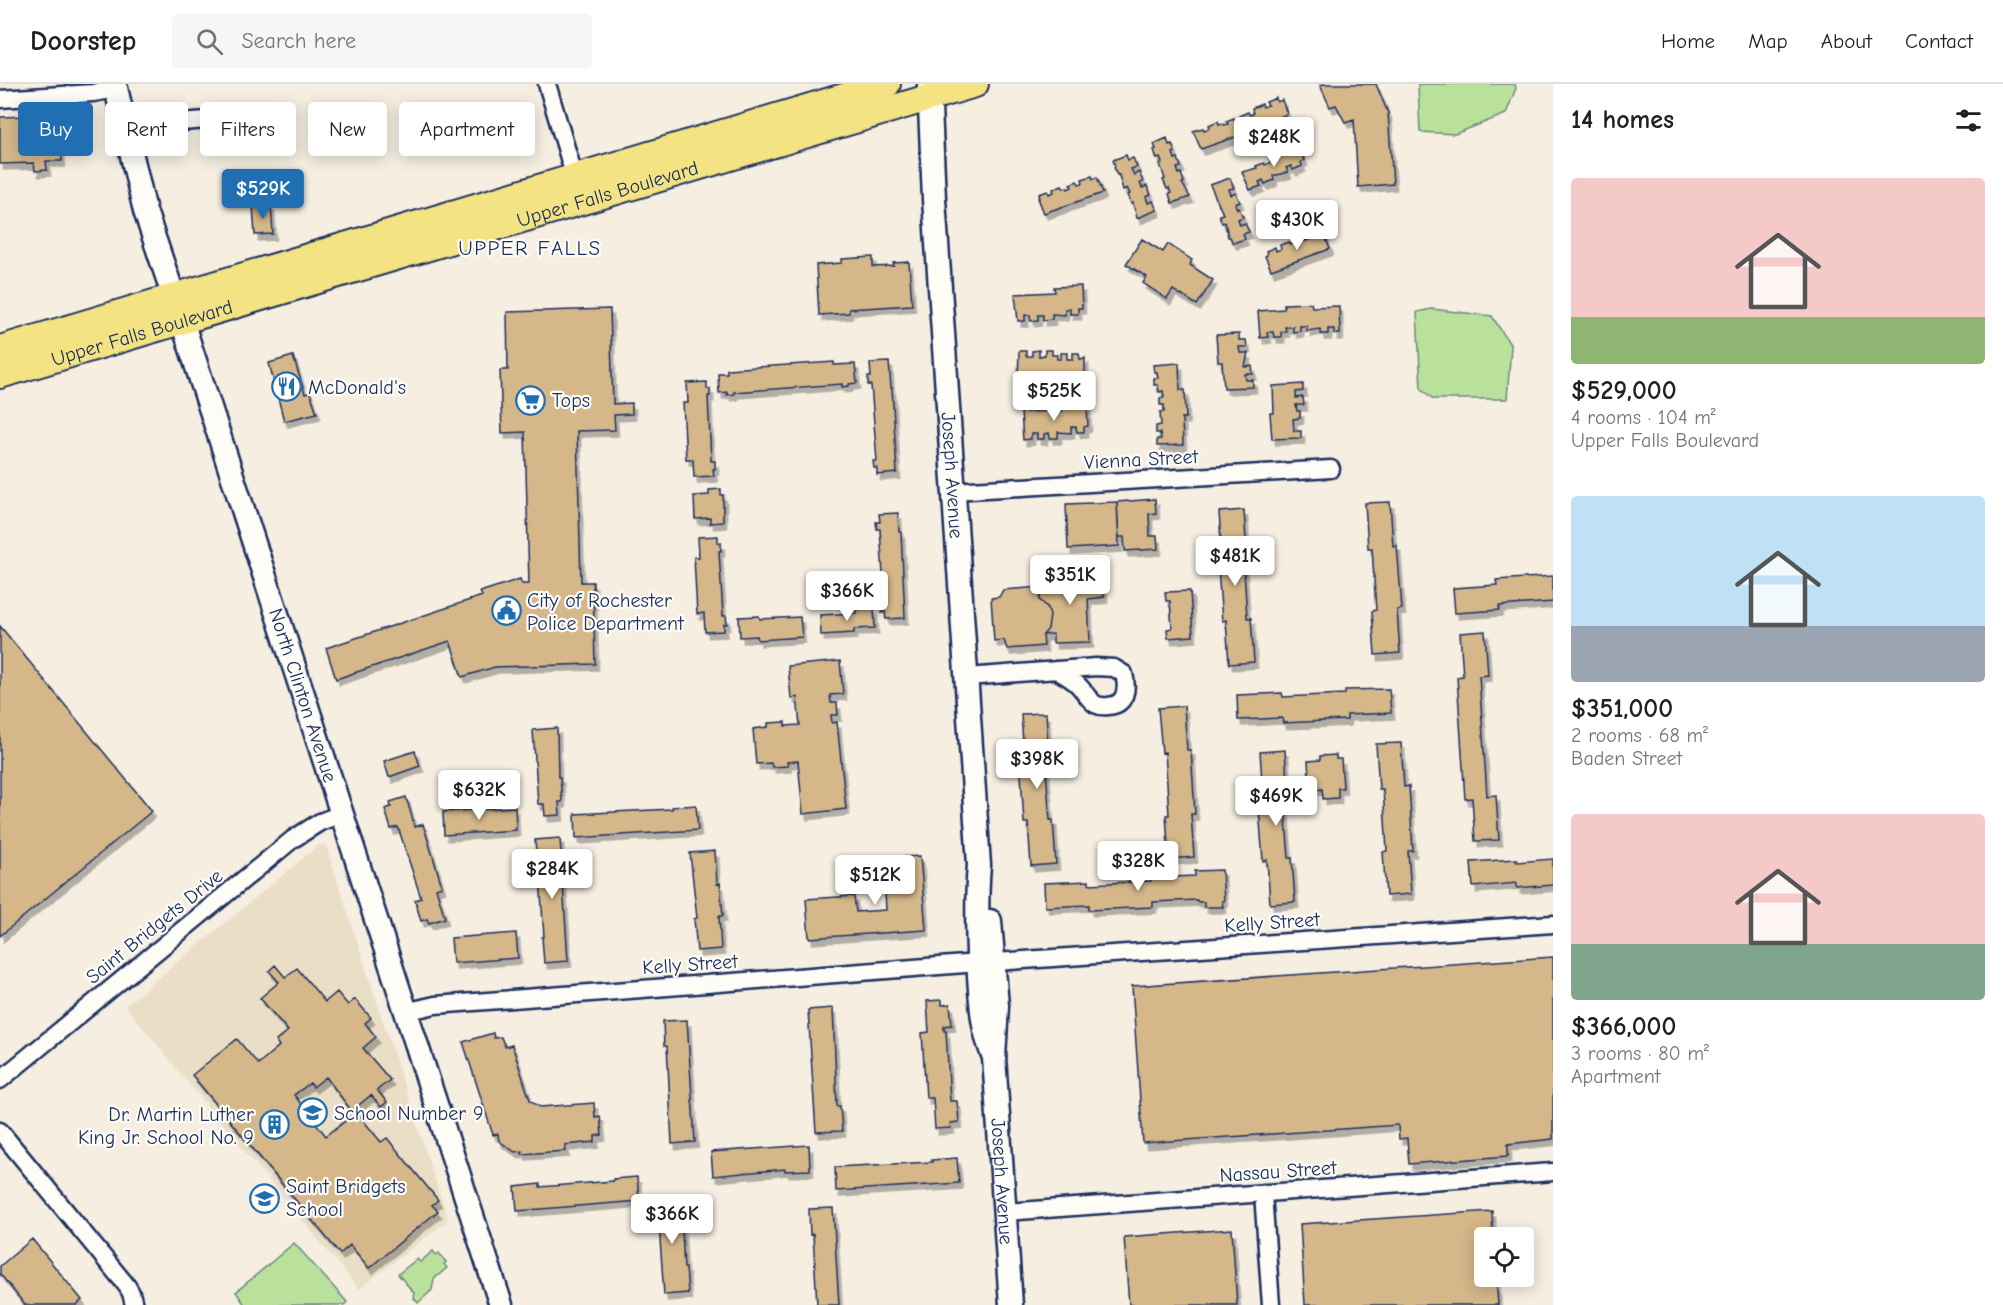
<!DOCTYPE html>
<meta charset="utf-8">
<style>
:root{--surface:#fff;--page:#f6f6f6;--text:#202124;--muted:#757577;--line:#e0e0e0;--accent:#1f6fb2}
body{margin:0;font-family:"Comic Neue",sans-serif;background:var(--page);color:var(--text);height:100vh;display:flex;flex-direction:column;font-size:22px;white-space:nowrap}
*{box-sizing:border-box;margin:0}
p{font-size:20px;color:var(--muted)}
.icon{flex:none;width:33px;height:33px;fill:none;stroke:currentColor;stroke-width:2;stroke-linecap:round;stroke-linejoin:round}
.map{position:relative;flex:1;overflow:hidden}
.sheet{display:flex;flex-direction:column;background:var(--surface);width:450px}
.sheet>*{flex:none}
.banner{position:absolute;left:18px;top:18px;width:570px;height:54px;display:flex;gap:12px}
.tools{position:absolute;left:1474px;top:1143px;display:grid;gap:12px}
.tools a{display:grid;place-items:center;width:60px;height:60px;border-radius:6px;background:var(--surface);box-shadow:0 3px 15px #0003;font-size:30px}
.price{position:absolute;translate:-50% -51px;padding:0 14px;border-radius:6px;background:#fff;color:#222;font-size:20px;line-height:39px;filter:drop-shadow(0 2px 3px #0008)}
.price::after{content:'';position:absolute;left:50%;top:36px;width:18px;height:14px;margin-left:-9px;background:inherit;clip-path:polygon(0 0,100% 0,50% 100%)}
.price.current{background:var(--accent);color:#fff}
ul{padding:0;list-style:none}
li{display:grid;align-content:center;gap:12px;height:318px;padding:0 18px}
li span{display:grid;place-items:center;height:186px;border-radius:6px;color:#555}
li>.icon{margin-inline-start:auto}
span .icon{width:108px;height:108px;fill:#fffc;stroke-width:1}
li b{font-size:26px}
h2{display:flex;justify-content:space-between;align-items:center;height:72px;padding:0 18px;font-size:26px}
.tag{padding:0 21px;border-radius:6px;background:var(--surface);box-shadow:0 3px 15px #0003;font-size:21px;line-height:54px}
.tag.current{background:var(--accent);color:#fff}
header{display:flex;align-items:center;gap:36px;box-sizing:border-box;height:84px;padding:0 30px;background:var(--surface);border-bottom:2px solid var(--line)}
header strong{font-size:28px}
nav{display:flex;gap:33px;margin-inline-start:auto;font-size:21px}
.search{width:420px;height:54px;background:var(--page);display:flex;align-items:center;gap:15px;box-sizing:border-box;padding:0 21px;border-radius:6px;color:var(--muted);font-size:22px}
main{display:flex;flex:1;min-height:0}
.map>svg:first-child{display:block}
.built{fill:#ebdec7}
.green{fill:#bae19c;stroke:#6a887d;stroke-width:1.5}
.building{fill:#d5b789;stroke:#1b2f5e;stroke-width:1.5;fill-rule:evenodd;filter:url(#shadow)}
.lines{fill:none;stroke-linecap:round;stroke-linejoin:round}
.street-casing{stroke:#1b2f5e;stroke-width:21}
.secondary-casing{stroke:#1b2f5e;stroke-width:27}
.primary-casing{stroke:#1b2f5e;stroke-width:30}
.street{stroke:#fdfcf7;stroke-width:16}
.secondary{stroke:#fdfcf7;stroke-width:22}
.primary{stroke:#f4e382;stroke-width:26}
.labels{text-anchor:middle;stroke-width:4.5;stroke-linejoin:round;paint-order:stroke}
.street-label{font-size:20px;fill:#1b2f5e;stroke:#fdfcf7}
.poi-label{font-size:20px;fill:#1b2f5e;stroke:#fdfcf7;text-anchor:start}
.neighbourhood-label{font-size:21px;letter-spacing:1.5px;fill:#1b2f5e;stroke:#fdfcf7}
</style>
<header>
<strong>Doorstep</strong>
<div class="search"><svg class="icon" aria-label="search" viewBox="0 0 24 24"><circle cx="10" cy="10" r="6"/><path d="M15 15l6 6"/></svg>Search here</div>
<nav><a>Home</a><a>Map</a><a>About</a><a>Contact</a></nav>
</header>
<main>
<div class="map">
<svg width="1553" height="1221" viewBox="0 0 1553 1221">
<defs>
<filter id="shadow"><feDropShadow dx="3.5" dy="6" stdDeviation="0" flood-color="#0004"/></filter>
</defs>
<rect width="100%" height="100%" fill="#f5eee1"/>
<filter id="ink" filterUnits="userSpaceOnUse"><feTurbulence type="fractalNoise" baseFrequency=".0167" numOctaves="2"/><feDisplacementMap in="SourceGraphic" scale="12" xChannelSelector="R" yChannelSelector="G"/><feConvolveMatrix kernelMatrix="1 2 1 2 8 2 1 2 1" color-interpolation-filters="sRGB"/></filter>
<g filter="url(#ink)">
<path class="built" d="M319,761L326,762L448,1136L359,1205L125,922Z"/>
<path class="green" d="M1418,0H1515L1516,4L1506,30L1455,50L1420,48Z
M1431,225L1492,232L1511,262L1507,315H1433L1421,304L1417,228Z
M294,1159L347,1218L344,1221H245L236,1208Z
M433,1167L436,1171L439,1169L446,1178L444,1180L447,1184L434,1195L432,1206L418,1219L413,1213L414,1209L398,1190L417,1175L420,1178Z"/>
<path class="building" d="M1323,0H1376L1388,29L1393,100L1358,103L1354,35L1345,38L1336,21L1330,23L1320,1Z
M1276,14L1277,18L1282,16L1287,30L1260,41L1261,44L1201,65L1193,47L1203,44L1204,46L1210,44L1209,41L1218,37L1219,40L1223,39L1224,41L1228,40L1226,37L1234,34L1235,37L1240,35L1239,32L1248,28L1250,31L1253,30L1252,24L1262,20L1263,23L1268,21L1266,18Z
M59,31V43H67V64H61L62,77H46L47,86L35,87L34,79L0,80V33Z
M1167,54L1169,61L1172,60L1175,68L1173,69L1175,75L1178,74L1181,83L1177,84L1179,90L1181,89L1184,98L1182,99L1190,113L1172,119L1169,110L1171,109L1169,104L1167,105L1163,96L1165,95L1160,80L1162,79L1160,74L1157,75L1154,66L1156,65L1154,60Z
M1299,63L1304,76L1301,78L1302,82L1293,86L1291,82L1286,84L1288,88L1273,92L1274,96L1265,100L1263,96L1259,98L1261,102L1250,106L1242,88L1257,84L1256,82L1264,79L1265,81L1271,78L1269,74L1277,70L1278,72L1285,70L1284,68Z
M1126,71L1128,76L1133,74L1137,83L1131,85L1134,91L1139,88L1143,98L1140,99L1142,104L1147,102L1151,111L1146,113L1148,119L1153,117L1157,126L1137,134L1133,119L1131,120L1128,111L1130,110L1127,104L1123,106L1119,91H1117L1114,83L1115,82L1113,76Z
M1092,92L1093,95L1097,93L1103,109L1044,129L1038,114H1040L1039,110L1048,107L1049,110L1054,108L1053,105L1062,101L1064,104L1067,103L1068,105L1072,103L1070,100L1077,97L1079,100L1083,99L1082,95Z
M1230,94L1234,104L1229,105L1231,111L1236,109L1240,118L1235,120L1237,125L1239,124L1243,133L1238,135L1240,141L1245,139L1249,148L1243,150L1245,155L1233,159L1230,153H1228L1225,138L1222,139L1219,131L1223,130L1210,101Z
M271,121L273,150L255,151L253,122Z
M1319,148L1320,151L1324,150L1330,165L1271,186L1265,172L1267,171L1266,167L1275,163L1276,167L1281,165L1280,161L1289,158L1290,161L1294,159L1295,162L1299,160L1297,157L1305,154V157L1311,155L1310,152Z
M1142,155L1163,168L1168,160L1192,176L1190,181L1213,196L1197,221L1173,206L1167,215L1143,199L1147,193L1126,180Z
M873,173V183L894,182L893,179L909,178L912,221L849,225V229L819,231L816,181L842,179V175Z
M1081,202L1082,224H1078V230H1070V224L1065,225V231L1052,230V235L1043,236V231H1038V236L1031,237L1030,231H1025V237H1018L1015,210L1055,208L1054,203Z
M1311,219L1312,223L1339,222L1340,250H1334V245H1328V250H1321L1320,245L1307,247V242H1300V247L1293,248V243H1285L1286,247L1281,248V253H1274L1273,248H1267L1268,253L1260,254L1258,227L1284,225V220Z
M610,225L613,320L632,319V330L614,331L615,346L577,347L581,498H593L595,580L495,583L462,593L450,557L336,595L326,564L482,512L480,508L520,495L522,500H529L525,348L502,349L500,286H508L507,228Z
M1239,250V256H1246L1247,263H1239L1240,269H1248L1245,283L1252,282L1253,290H1245L1246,296H1253V303L1224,304L1222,278H1218L1216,251Z
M1039,266V272L1045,271V266H1052V271H1057V275H1061V269H1067V275H1073V269H1079L1080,275L1085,274V296L1058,297V294L1018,295L1019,267H1026V272H1032V267Z
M293,272L305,310L310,308L317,329L284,337L269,279Z
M834,278V281L855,280L857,299L849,300V302L842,303V300L734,308V310L727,311V308L719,309L718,289H727V285Z
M889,278L891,304H892L897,389L877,391V384H874L873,377H877L871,301H868V293H871L870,279Z
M1179,279L1180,306H1185L1186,334H1182L1183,361L1157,362V355H1161L1160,349H1156V342L1161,341L1160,328H1164V321H1160V314L1164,313L1163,307L1159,308L1158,301H1154V294H1158L1157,288H1154L1153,281Z
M707,298V305H710V312H708L711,377H715V385H713L714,392L694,393L693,375H686L683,319H688L687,299Z
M1303,300V307L1296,308V314L1303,313L1304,321H1296L1297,327H1300V334L1293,335L1294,347H1301V354L1272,355L1270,329H1274L1273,302Z
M1087,321L1088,342L1084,343V348H1077L1076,343H1071V349L1058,348V354H1050L1049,349L1044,350V355H1037V350H1031V355L1023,356L1021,328L1061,327L1060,322Z
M721,405V411H723V438L710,439V434L695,435L694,412L709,411V406Z
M1155,415L1156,429L1149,430L1150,452H1157L1158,465L1125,467L1124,453H1119L1117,418Z
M1117,418L1119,462L1068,465L1066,420Z
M1390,418L1393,462L1397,461L1402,525L1397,526L1400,569L1375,571L1372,527L1376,526L1372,464H1368L1365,419Z
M1244,426L1247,472H1243L1247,534H1251L1254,578L1229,580L1226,536L1222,537L1217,472H1222L1219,428Z
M898,429L899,448H901L905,534L886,535L885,528L882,529V521H885L880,445H877L876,438H880L879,430Z
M718,452V459H721V467H719L723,532H726L727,540H724V547L705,548L704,529L697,530L694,473H699L698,453Z
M1103,491L1104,513L1088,515L1090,558L1053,559V550L1043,551L1048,545L1050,531L1048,524L1040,516L1039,495Z
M1553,492V518L1499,522L1500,526L1455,529L1453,504L1497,501L1496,496Z
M1040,503V516L1048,524L1050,531L1048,545L1043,551L1044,562L1007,565L1004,556L994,557L991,514L999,513L1003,506Z
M1190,507L1193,552L1168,554L1167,545L1172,544L1170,517H1166L1165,508Z
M874,524L875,544L854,545V549L821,551L820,531L856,529V525Z
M759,532L760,535L800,533L802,553L758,556L757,552L740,553L739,533Z
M0,542L152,727L0,852Z
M1485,547L1488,591L1479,592L1487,712L1496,711L1499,756L1475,757L1472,714L1465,715L1457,593L1463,592L1460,549Z
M840,577L843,610L830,611L831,619H837L838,631H831L832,639L837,638L846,725L803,730L798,677L787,678L788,682L772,683L771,679L756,680L753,645L768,643V639L785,638V642L800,641L797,613L791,614L788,582Z
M1389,605L1391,629L1347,631V636L1283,639L1282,634L1238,636L1237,611L1282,609L1283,613L1345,610V606Z
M1184,622L1187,666H1191L1195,730H1191L1194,773L1169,775L1166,731H1169L1165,668L1162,669L1158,624Z
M1046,629L1049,674H1045L1050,736H1053L1056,780L1031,782L1028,739H1024L1020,675L1024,674L1021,630Z
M557,644L558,693H560L562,718H559L560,731L545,732L544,720H538L533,646Z
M1401,659L1404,703L1409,702L1413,767H1408L1411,810L1386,812L1383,768L1387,767L1383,705H1379L1376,660Z
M1285,666L1288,712H1284L1289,774H1292L1295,818L1270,820L1267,776L1263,777L1258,712H1263L1260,668Z
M415,667L420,682L389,693L384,677Z
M1336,671V675H1341L1343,704H1338V714L1323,715L1322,705L1310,706L1308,677L1320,676V672Z
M406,713L415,743L423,740L442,802L436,804L445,834L429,839L427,835L421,837L415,816L421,814L398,743L391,745L385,725L391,723L390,718Z
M696,721L698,746L576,754L575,730L672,725V723Z
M515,723L516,746L444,751L443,728Z
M560,754L568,877L544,879L542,853H544L539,780H537L535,756Z
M715,767L717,800L720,799L723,832H719L721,865L697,867L694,835L697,834L690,769Z
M920,772L926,846L809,854L806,815L854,812L856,828L886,826L883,774Z
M1517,775V778L1553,775V801L1517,804V799L1473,803L1471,778Z
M1222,786L1224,817H1222L1223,823H1204V818H1198L1197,816L1153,818V823L1089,826V821L1045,823L1044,799L1089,797V800L1151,797V794L1195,792V787Z
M516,849L518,874L453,879L451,854Z
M1553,873V1055L1508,1060V1072L1409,1080L1407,1054L1399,1055L1398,1041L1143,1059L1132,902Z
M275,881L285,893L297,884L325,918L337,908L348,921L355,915L371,934L365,939L376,953L363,964L390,996L377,1006L387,1018L381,1023L371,1011L354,1025L381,1058L387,1054L438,1116L432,1121L438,1127L369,1184L350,1161L340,1170L192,991L237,955L258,980L279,962L276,957L288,947L260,914L279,898L269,887ZM326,993L354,1030L326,1052L294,1011L310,999L313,1003Z
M942,916V921L950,920L952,941L944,942V947H946L950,1017H957L959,1038L950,1039L951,1044L935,1045L933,1014H926L922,949L929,948L927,917Z
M833,924L837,1022H840L842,1047L816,1048L808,926Z
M687,936L695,1058L672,1060L667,962H664L663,937Z
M493,949L494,954L501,953L505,963L512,961L530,1016L540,1023L594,1019L595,1033L600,1032L602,1051L595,1052V1058L565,1061L566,1067L522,1070V1067L515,1068L499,1057L498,1050L493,1051L463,958Z
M809,1061L810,1086L785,1087V1085L713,1092L711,1068Z
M957,1074L959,1099L836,1107L835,1083L932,1078V1076Z
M637,1093L639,1117L517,1127L515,1103L540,1100V1103L613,1097V1095Z
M680,1111L684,1184H686L688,1209L664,1211L657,1113Z
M833,1124L839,1221H817L813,1150L810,1151L809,1125Z
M1492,1127L1493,1154H1485V1192H1496L1498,1221H1305L1300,1140Z
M1232,1145L1237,1221H1129L1124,1153Z
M32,1155L82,1216L77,1221H25L0,1190V1182Z"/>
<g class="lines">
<defs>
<path id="street" d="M547,0L575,94
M0,15L93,9L116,5
M126,45L146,41L242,33
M953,407L1331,385
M967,593L1096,583L1114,584L1124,590C1128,605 1126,621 1108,622C1103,623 1099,622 1095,620C1088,615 1085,608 1079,602C1073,595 1064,591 1056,586
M995,878L1553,840
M405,928L435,921L978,879
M0,996L293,755L320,738L341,730
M0,1047L127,1202L131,1209L134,1221
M1263,1109L1271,1221
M1005,1128L1553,1088"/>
<g id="secondary">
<path id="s1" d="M115,0L145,127L182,237L501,1221"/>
<path id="s2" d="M929,0L934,115L979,781C976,818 977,854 979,892C981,920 982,947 994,973"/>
<path id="s3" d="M990,837L997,922L994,973L1011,1221"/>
</g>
<g id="primary">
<path d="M0,265L887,0"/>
<path id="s4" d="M0,291L975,0"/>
</g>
</defs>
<use href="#street" class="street-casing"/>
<use href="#secondary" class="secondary-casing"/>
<use href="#primary" class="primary-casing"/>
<use href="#street" class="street"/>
<use href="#secondary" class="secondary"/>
<use href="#primary" class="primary"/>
</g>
</g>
<defs>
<symbol id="restaurant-ring" viewBox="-11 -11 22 22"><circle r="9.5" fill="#fdfcf7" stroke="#1f6fb2" stroke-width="1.5"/><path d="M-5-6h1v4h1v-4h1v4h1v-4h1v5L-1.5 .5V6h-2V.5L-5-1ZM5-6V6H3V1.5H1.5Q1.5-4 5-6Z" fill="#1f6fb2"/></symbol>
<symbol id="supermarket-ring" viewBox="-11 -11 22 22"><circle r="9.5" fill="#fdfcf7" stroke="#1f6fb2" stroke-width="1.5"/><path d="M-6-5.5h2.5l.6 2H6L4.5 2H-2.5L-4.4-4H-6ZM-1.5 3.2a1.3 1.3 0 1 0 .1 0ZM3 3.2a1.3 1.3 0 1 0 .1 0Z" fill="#1f6fb2"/></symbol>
<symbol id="civic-ring" viewBox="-11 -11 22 22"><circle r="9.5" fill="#fdfcf7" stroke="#1f6fb2" stroke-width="1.5"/><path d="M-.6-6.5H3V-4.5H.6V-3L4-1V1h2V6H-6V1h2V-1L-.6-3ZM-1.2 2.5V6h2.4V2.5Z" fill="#1f6fb2"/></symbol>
<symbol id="school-ring" viewBox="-11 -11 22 22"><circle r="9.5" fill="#fdfcf7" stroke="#1f6fb2" stroke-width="1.5"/><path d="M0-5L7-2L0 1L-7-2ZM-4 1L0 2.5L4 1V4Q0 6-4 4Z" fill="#1f6fb2"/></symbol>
<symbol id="building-ring" viewBox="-11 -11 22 22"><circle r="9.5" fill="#fdfcf7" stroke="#1f6fb2" stroke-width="1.5"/><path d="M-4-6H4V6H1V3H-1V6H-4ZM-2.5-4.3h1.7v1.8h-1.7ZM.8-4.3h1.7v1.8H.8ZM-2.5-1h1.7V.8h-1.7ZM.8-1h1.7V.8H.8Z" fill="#1f6fb2"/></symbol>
</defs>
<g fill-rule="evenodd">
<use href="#restaurant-ring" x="270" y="286" width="33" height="33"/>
<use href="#supermarket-ring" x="514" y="300" width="33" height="33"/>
<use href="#civic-ring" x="490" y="510" width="33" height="33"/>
<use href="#school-ring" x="296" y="1012" width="33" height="33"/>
<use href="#building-ring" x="258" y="1024" width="33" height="33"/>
<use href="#school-ring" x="248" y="1098" width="33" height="33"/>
</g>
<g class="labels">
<g class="street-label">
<text dy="7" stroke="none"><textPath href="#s4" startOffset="634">Upper Falls Boulevard</textPath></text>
<text dy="7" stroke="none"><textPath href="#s4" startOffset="148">Upper Falls Boulevard</textPath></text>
<text transform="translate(1141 375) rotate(-3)" y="7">Vienna Street</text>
<text dy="7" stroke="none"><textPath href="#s2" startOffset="392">Joseph Avenue</textPath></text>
<text dy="7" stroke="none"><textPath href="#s1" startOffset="640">North Clinton Avenue</textPath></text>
<text transform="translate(1272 838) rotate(-4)" y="7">Kelly Street</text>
<text transform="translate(154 842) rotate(-39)" y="7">Saint Bridgets Drive</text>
<text transform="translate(690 880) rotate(-4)" y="7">Kelly Street</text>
<text transform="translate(1278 1087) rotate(-4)" y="7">Nassau Street</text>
<text dy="7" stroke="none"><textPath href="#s3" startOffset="261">Joseph Avenue</textPath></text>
</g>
<g class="poi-label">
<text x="308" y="310">McDonald's</text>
<text x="552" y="323">Tops</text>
<text x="527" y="523">City of Rochester<tspan x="527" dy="23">Police Department</tspan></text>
<text x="334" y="1036">School Number 9</text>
<text x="254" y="1037" text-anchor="end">Dr. Martin Luther<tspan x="254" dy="23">King Jr. School No. 9</tspan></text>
<text x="286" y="1109">Saint Bridgets<tspan x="286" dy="23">School</tspan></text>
</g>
<g class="neighbourhood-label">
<text x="530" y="171">UPPER FALLS</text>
</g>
</g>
</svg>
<div class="tools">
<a><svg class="icon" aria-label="locate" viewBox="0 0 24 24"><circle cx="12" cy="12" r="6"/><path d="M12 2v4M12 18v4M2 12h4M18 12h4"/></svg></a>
</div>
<b class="price" style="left:1274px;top:84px">$248K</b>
<b class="price current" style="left:263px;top:136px">$529K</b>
<b class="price" style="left:1297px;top:167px">$430K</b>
<b class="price" style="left:1054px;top:338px">$525K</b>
<b class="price" style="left:1235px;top:503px">$481K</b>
<b class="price" style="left:1070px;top:522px">$351K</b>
<b class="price" style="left:847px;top:538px">$366K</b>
<b class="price" style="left:1037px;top:706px">$398K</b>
<b class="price" style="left:479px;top:737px">$632K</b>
<b class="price" style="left:1276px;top:743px">$469K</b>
<b class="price" style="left:1138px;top:808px">$328K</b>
<b class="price" style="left:552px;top:816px">$284K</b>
<b class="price" style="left:875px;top:822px">$512K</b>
<b class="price" style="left:672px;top:1161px">$366K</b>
<div class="banner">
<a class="tag current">Buy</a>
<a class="tag">Rent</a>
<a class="tag">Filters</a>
<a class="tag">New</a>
<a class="tag">Apartment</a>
</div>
</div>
<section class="sheet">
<h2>14 homes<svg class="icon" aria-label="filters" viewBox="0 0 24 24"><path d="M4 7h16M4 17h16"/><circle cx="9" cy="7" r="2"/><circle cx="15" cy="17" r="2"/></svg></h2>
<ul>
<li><span style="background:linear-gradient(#f6c9c9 75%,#8fb573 0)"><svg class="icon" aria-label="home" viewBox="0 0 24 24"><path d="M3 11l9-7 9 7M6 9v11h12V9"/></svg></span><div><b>$529,000</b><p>4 rooms · 104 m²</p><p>Upper Falls Boulevard</p></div></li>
<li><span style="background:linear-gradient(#bfe0f5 70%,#9aa5b1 0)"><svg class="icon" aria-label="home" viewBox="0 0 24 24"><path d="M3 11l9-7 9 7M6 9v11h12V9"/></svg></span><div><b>$351,000</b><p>2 rooms · 68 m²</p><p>Baden Street</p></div></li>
<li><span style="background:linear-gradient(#f6c9c9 70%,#7fa58c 0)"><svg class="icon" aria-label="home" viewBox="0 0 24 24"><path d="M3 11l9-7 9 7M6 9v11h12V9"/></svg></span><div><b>$366,000</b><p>3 rooms · 80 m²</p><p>Apartment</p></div></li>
</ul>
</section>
</main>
